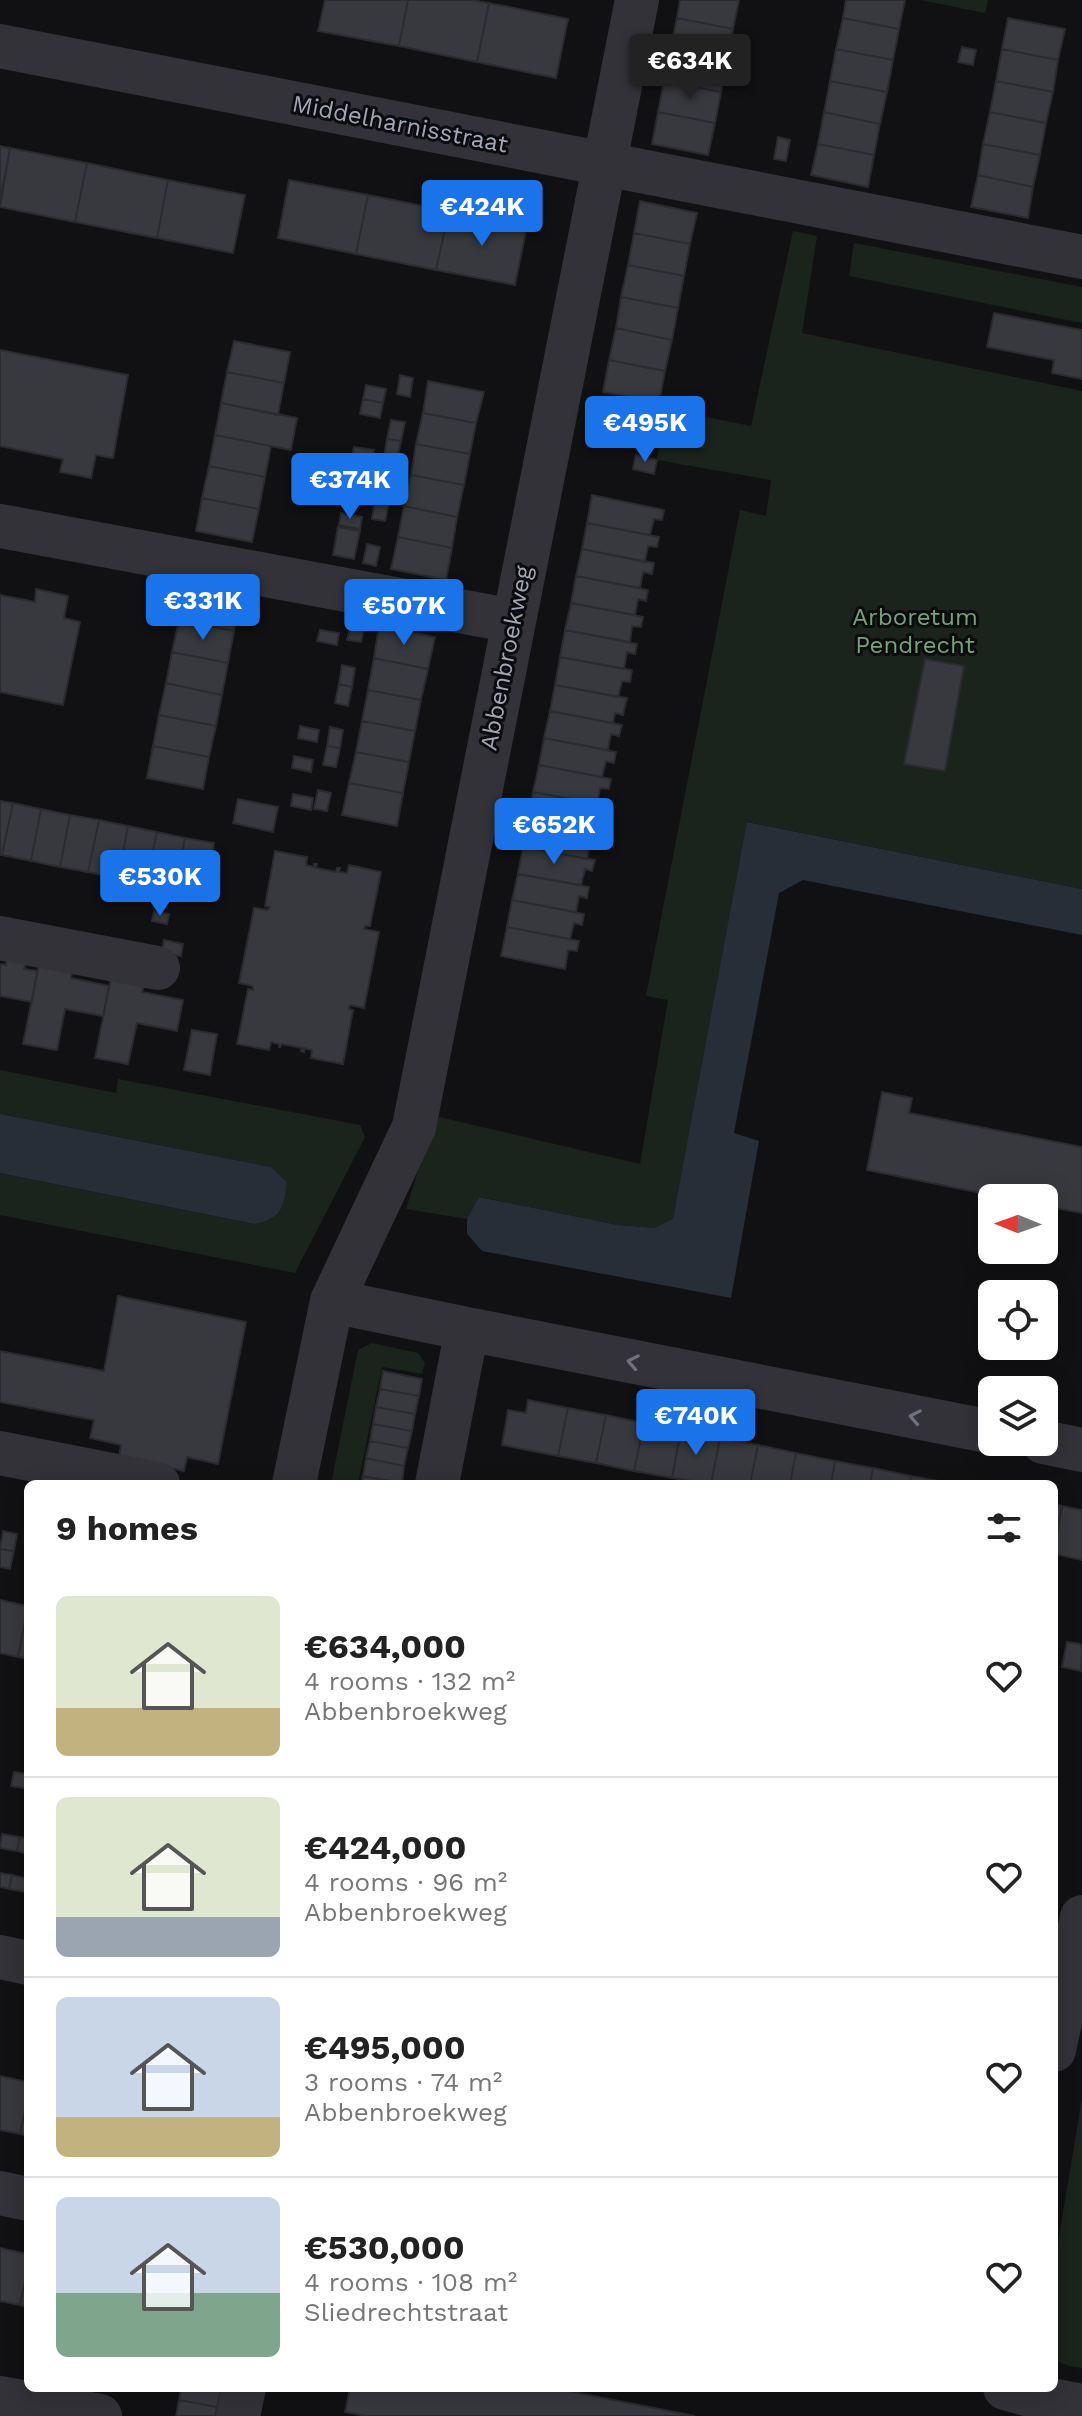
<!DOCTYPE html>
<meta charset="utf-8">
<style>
:root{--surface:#fff;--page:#f2f2f2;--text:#222;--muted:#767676;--line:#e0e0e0;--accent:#1a73e8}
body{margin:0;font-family:"Work Sans",sans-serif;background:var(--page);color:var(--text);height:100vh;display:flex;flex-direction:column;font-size:30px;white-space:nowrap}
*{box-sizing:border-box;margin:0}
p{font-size:26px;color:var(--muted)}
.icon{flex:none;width:44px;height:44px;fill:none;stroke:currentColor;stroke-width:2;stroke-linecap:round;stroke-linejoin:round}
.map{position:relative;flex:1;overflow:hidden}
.panel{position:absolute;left:24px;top:1480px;width:1034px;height:912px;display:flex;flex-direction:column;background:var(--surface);border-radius:12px;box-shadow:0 4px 20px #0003}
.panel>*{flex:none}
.needle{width:52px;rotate:271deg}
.buttons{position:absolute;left:978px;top:1184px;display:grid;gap:16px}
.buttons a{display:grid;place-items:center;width:80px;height:80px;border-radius:12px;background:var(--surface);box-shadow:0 4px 20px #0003;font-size:40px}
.price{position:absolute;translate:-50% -68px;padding:0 18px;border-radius:8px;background:var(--accent);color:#fff;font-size:26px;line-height:52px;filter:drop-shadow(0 2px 4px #0008)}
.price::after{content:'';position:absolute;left:50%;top:48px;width:24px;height:18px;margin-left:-12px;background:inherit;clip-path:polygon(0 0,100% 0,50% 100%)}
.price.on{background:#222;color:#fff}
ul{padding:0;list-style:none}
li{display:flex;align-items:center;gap:24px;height:200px;padding:0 32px}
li+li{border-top:2px solid var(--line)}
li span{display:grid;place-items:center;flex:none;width:224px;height:160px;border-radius:12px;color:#555}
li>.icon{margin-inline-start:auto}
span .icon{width:96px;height:96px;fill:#fffc;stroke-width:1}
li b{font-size:34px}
h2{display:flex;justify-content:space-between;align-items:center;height:96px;padding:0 32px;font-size:34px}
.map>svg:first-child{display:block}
.green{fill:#1b231d}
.water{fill:#262e38}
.building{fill:#38393e;stroke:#2b2b2f;stroke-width:2}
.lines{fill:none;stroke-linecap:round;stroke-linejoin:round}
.minor{stroke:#323238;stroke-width:44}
.oneway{stroke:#6f717d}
.labels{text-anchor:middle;stroke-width:6;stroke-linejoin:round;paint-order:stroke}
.street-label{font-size:24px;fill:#a1a5b5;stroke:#0c0c0e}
.park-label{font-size:24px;fill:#75a27d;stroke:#0c0c0e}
</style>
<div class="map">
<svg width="1082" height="2416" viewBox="0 0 1082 2416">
<rect width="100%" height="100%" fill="#111113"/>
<path class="green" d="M921,0H988L985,13Z
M793,231L817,236L802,333L1082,391V889L748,822L673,1220L654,1228L618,1225L480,1197L467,1219L406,1209L435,1116L640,1164L668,1000L646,996L740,510L766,516L771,480L657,460L665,409L751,426Z
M854,243L1082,287V323L849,276Z
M0,1070L116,1093L118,1079L360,1125L365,1137L295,1273L0,1215V1173L255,1224L287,1182L271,1167L0,1114Z
M372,1343L418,1353L425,1363L422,1374L382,1367L358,1484H331L358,1350Z
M1082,2098V2368L1069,2366L1054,2360V2267Z"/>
<path class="water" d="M747,822L1082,889V935L803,880L779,893L734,1133L759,1141L731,1298L482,1251L467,1234V1219L479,1197L618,1225L654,1228L673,1219Z
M0,1114L271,1167L287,1182C283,1208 283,1217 255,1224L0,1173Z"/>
<path class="building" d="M325,0H408L399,46L318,31Z
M408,0H471L489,3L477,62L399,46Z
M680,0H739L733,29L677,18Z
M846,0H905L899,29L843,18Z
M489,3L568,19L556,78L477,62Z
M677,18L733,29L727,60L670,49Z
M843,18L899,29L893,60L836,49Z
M1008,18L1065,29L1058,60L1002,49Z
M962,47L976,50L973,65L958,62Z
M670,49L727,60L721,92L664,81Z
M836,49L893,60L887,92L830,81Z
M1002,49L1058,60L1053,92L996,81Z
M664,81L721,92L715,123L658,112Z
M830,81L887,92L880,124L824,112Z
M996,81L1053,92L1046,123L990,112Z
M658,112L715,123L708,155L652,144Z
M824,112L880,124L874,155L818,144Z
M990,112L1046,123L1040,155L983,144Z
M778,137L790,140L786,161L774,159Z
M818,144L874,155L868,187L811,175Z
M983,144L1040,155L1033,187L978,175Z
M0,146L10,148L0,200Z
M10,148L87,163L75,222L0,207Z
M87,163L168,180L157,238L75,222Z
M978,175L1033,187L1028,218L971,207Z
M168,180L245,195L233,253L157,238Z
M289,180L368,195L356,254L278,238Z
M368,195L449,211L436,270L356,254Z
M640,201L697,213L690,244L634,233Z
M449,211L527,226L515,285L436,270Z
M634,233L690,244L684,276L628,265Z
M628,265L684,276L678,308L621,297Z
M621,297L678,308L672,340L616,328Z
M994,313L1082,330V379L1052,373L1054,360L987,347Z
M616,328L672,340L665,371L609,360Z
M234,341L290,352L284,383L227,372Z
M0,350L128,375L113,458L96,455L91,478L60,472L63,459L0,446Z
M609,360L665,371L659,403L603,392Z
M227,372L284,383L278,415L221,403Z
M400,375L413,378L410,397L397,394Z
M428,381L484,392L476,423L423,413Z
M366,385L386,389L383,403L363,399Z
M363,399L383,403L380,418L360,414Z
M221,403L297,418L291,450L215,435Z
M423,413L476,423L470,454L416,444Z
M391,420L405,422L401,441L387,439Z
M215,435L271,446L265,477L209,466Z
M387,439L401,441L397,460L384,457Z
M416,444L470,454L464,485L411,475Z
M354,447L374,450L371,464L351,460Z
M636,455L657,460L654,474L633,469Z
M209,466L265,477L259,509L202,498Z
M411,475L464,485L457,517L404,506Z
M344,479L364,483L361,496L341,492Z
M379,481L392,484L389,503L375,500Z
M592,495L664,510L662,520L654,519L650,535L587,523Z
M202,498L259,509L252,542L196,531Z
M375,500L389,503L385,521L372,519Z
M404,506L457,517L452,548L398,537Z
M341,513L362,517L360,529L339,525Z
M587,523L659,537L657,547L648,546L645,562L582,549Z
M338,527L360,531L354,559L333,555Z
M398,537L452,548L446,580L391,569Z
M367,544L380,547L376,566L363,563Z
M582,549L654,563L652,574L643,572L640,588L576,576Z
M576,576L648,590L646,601L638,599L635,615L571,603Z
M184,588L241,599L234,631L179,620Z
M36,589L68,596L64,618L80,622L63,705L0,692V595L35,602Z
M571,603L643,617L641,627L632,626L630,642L565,630Z
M179,620L234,631L228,663L172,652Z
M352,621L365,623L361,642L347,640Z
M379,626L435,637L428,669L374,658Z
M320,630L339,633L337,645L317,641Z
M565,630L637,644L635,654L627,652L624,669L560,657Z
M172,652L228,663L222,695L166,683Z
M560,657L632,670L630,682L622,681L618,697L555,685Z
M374,658L428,669L421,700L368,690Z
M925,659L964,666L945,771L904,764Z
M342,665L355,668L352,687L339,684Z
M166,683L222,695L216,726L159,715Z
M339,684L352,687L348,706L335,703Z
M555,685L627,698L623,715L615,713L613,723L550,711Z
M368,690L421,700L415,731L362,721Z
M550,711L622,725L619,736L611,734L608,750L544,738Z
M159,715L216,726L209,757L153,746Z
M362,721L415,731L409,762L356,752Z
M300,726L319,730L317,742L298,738Z
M330,727L343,730L340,748L327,746Z
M544,738L616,752L614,763L606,761L602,777L539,765Z
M153,746L209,757L203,789L147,778Z
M327,746L340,748L336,767L323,765Z
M356,752L409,762L403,793L349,783Z
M294,756L313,760L311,772L292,768Z
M539,765L611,779L609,789L600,788L597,804L533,792Z
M349,783L403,793L397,826L342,815Z
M318,790L331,793L327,811L314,809Z
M533,792L605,805L603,817L595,816L592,832L528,820Z
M293,794L313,798L311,810L291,806Z
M238,799L278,807L273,832L233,823Z
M0,801L13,803L2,855H0Z
M13,803L41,809L31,861L2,855Z
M41,809L70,815L60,867L31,861Z
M70,815L99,820L88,872L60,867Z
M99,820L128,826L118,878L88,872Z
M528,820L600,834L598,844L590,843L587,859L523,847Z
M128,826L157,832L146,884L118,878Z
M157,832L185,838L175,889L146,884Z
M185,838L214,843L204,895L175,889Z
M523,847L595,860L592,871L585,869L581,885L518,874Z
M275,851L307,857L306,865L314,867V864H317L316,868L336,872L337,868H340L339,872L347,873L349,865L381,872L370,926H365L364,929L379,932L364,1008L350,1005L349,1009L353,1010L343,1064L311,1058L312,1050L304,1048V1052L301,1051L302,1048L282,1044L280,1047H279V1044L271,1042L269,1050L237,1044L248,989L253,990V986L239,983L254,908L268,910L269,907L265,906Z
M518,874L589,887L587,898L579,896L576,912L512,900Z
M512,900L584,914L582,925L574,923L570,939L507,927Z
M154,911L169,914L167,924L152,921Z
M507,927L579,941L577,951L568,950L565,969L501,956Z
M164,940L183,944L181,956L162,953Z
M7,958L26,962L24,969L37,971L32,1002L0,996V964L6,965Z
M39,964L72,971L71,978L109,986L103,1016L65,1009L57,1050L23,1044Z
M111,978L144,985L142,992L183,1000L177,1031L137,1023L128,1064L95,1058Z
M192,1030L217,1034L210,1075L184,1070Z
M882,1092L912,1098L909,1113L1082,1147V1213L1044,1206V1198H1006L867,1170Z
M118,1296L246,1322L218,1464L187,1457L184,1471L119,1457L121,1445L90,1438L94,1420L0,1402V1351L104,1371Z
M383,1371L422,1379L419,1396L380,1389Z
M380,1389L419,1396L415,1414L376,1407Z
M528,1400L568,1408L558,1456L502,1445L508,1410L526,1413Z
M376,1407L415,1414L412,1431L373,1424Z
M568,1408L606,1415L596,1463L558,1456Z
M606,1415L644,1423L634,1471L596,1463Z
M644,1423L681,1430L672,1478L634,1471Z
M373,1424L412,1431L408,1448L370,1441Z
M681,1430L720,1438L711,1484L672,1478Z
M720,1438L758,1445L750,1484H711Z
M370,1441L408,1448L404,1466L366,1458Z
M758,1445L796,1453L790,1484H750Z
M796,1453L835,1461L831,1484H790Z
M366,1458L404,1466L402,1483L363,1476Z
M835,1461L873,1468L870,1484H831Z
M873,1468L911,1476L910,1484H870Z
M363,1476L402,1483L361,1484Z
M911,1476L950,1483V1484H910Z
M1054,1504L1062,1506L1054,1549Z
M1062,1506L1082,1510V1560L1054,1554Z
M3,1531L17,1534L14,1551L0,1549Z
M0,1549L14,1551L10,1569L0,1567Z
M0,1600L28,1606L18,1657L0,1653Z
M28,1607V1659L18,1657Z
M1067,1642L1080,1644L1082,1648L1081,1671L1062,1667Z
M14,1772L28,1774V1789L11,1786Z
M2,1834L20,1837L17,1851L0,1848Z
M20,1837L28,1839V1854L17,1851Z
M0,1873L12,1875L9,1889L0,1887Z
M12,1875L28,1879L26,1892L9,1889Z
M0,2076L28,2082V2097L20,2134L0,2130Z
M28,2097V2136L20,2134Z
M0,2248L28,2254V2266L20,2305L0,2301Z
M28,2266V2307L20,2305Z
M181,2388H208L221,2391L217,2407L179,2400Z
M350,2388H553L695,2416H366L345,2412Z
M179,2400L217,2407L215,2416H176Z"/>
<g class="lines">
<path class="minor" d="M0,46L1082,257
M0,526L514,621
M0,938L158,968
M332,1301L467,1329L992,1432
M1043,1442L1082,1450
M0,1453L158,1484
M294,1484L332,1301L414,1127L637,0
M437,1484L467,1329
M0,1957L28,1963
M1054,2050L1082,1917
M0,2193L28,2199
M1005,2388L1041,2398L1082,2406
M0,2398L100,2416
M238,2416L244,2388"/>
</g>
<defs><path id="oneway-chevron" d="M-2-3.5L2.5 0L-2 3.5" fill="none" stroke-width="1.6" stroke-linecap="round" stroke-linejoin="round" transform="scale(2)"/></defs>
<g class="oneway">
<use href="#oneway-chevron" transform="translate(633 1362) rotate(-169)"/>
<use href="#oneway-chevron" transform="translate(915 1417) rotate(-169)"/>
</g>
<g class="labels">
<g class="street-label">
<text transform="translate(400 124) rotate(11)" y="8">Middelharnisstraat</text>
<text transform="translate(506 658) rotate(-79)" y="8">Abbenbroekweg</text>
</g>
<g class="park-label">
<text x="915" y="625">Arboretum<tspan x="915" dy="28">Pendrecht</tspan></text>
</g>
</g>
</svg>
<div class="buttons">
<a><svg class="needle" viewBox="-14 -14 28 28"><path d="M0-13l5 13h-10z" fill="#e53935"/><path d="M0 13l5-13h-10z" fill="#767676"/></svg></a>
<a><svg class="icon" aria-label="locate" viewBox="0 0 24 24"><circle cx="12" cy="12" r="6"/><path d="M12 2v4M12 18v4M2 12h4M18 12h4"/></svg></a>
<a><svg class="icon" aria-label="layers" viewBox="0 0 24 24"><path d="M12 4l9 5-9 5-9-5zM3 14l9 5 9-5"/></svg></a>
</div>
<b class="price on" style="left:690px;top:102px">€634K</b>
<b class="price" style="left:482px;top:248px">€424K</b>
<b class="price" style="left:645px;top:464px">€495K</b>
<b class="price" style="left:350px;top:521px">€374K</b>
<b class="price" style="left:203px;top:642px">€331K</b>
<b class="price" style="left:404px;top:647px">€507K</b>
<b class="price" style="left:554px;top:866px">€652K</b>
<b class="price" style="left:160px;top:918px">€530K</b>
<b class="price" style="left:696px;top:1457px">€740K</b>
<section class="panel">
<h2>9 homes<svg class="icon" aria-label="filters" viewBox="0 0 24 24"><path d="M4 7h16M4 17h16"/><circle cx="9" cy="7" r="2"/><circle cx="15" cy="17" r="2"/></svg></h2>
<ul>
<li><span style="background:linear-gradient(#dfe7d0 70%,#c2b280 0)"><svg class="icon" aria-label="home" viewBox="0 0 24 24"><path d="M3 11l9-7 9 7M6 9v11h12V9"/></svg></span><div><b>€634,000</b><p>4 rooms · 132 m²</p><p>Abbenbroekweg</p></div><svg class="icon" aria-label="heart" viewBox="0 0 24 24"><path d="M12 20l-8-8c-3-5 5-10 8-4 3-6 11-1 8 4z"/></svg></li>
<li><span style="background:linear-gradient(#dfe7d0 75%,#9aa5b1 0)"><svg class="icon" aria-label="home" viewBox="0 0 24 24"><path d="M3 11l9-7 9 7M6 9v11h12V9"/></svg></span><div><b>€424,000</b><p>4 rooms · 96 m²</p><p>Abbenbroekweg</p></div><svg class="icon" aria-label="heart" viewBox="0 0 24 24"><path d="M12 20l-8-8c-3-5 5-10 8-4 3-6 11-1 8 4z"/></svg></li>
<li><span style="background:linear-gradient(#c9d6e8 75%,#c2b280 0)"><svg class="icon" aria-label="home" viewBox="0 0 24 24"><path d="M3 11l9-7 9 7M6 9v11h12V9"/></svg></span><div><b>€495,000</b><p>3 rooms · 74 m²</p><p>Abbenbroekweg</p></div><svg class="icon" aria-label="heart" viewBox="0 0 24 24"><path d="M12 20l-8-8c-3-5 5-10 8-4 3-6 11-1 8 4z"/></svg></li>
<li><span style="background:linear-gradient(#c9d6e8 60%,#7fa58c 0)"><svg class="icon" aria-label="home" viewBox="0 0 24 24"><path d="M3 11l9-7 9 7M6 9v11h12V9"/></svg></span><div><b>€530,000</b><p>4 rooms · 108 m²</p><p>Sliedrechtstraat</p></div><svg class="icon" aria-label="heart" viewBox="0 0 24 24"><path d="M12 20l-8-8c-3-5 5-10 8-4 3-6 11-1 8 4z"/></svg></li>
</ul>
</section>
</div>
